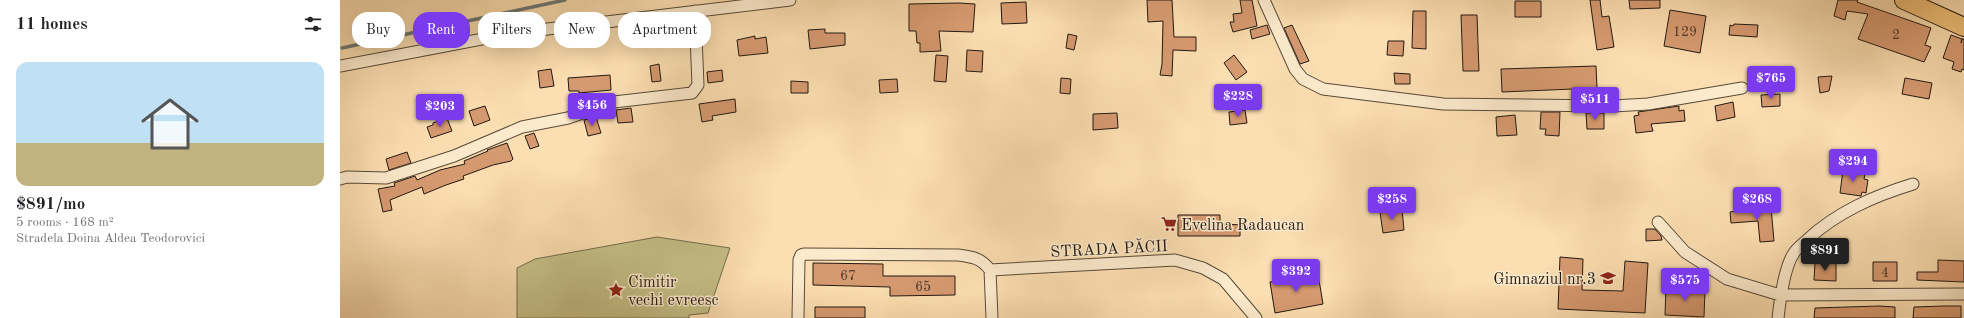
<!DOCTYPE html>
<meta charset="utf-8">
<style>
:root{--surface:#fff;--page:#f2f2f2;--text:#202124;--muted:#757577;--line:#e0e0e0;--accent:#7c3aed}
body{margin:0;font-family:"Old Standard TT",serif;background:var(--page);color:var(--text);height:100vh;display:flex;flex-direction:column;font-size:15px;white-space:nowrap}
*{box-sizing:border-box;margin:0}
p{font-size:13px;color:var(--muted)}
.icon{flex:none;width:22px;height:22px;fill:none;stroke:currentColor;stroke-width:2;stroke-linecap:round;stroke-linejoin:round}
.map{position:relative;flex:1;overflow:hidden}
.details{display:flex;flex-direction:column;background:var(--surface);width:340px}
.details>*{flex:none}
.top-card{position:absolute;left:12px;top:12px;width:380px;height:36px;display:flex;gap:8px}
.price{position:absolute;translate:-50% -34px;padding:0 9px;border-radius:4px;background:var(--accent);color:#fff;font-size:13px;line-height:26px;filter:drop-shadow(0 1px 2px #0008)}
.price::after{content:'';position:absolute;left:50%;top:24px;width:12px;height:9px;margin-left:-6px;background:inherit;clip-path:polygon(0 0,100% 0,50% 100%)}
.price.on{background:#222;color:#fff}
ul{padding:0;list-style:none}
li{display:grid;align-content:center;gap:8px;height:212px;padding:0 16px}
li+li{border-top:1px solid var(--line)}
li span{display:grid;place-items:center;height:124px;border-radius:12px;color:#555}
li>.icon{margin-inline-start:auto}
span .icon{width:72px;height:72px;fill:#fffc;stroke-width:1}
li b{font-size:17px}
h2{display:flex;justify-content:space-between;align-items:center;height:48px;padding:0 16px;font-size:17px}
.tag{padding:0 14px;border-radius:16px;background:var(--surface);box-shadow:0 4px 16px #0002;font-size:14px;line-height:36px}
.tag.on{background:var(--accent);color:#fff}
main{display:flex;flex:1;min-height:0}
.map>svg:first-child{display:block}
.green{fill:#c5bf87;stroke:#746c4c}
.lines{fill:none;stroke-linecap:round;stroke-linejoin:round}
.stream{stroke:#6f7a74;stroke-width:3.5}
.building{fill:#d69a70;stroke:#221912}
.minor-casing{stroke:#584a3a;stroke-width:13}
.primary-casing{stroke:#221912;stroke-width:20}
.minor{stroke:#fceacc;stroke-width:11}
.primary{stroke:#eebf78;stroke-width:18}
.labels{text-anchor:middle;stroke-width:3;stroke-linejoin:round;paint-order:stroke}
.number-label{font-size:14px;fill:#4f392a}
.poi-label{font-size:16px;fill:#221912;stroke:#fceacc;text-anchor:start}
.street-label{font-size:16px;fill:#221912;stroke:#fceacc}
</style>
<main>
<section class="details">
<h2>11 homes<svg class="icon" aria-label="filters" viewBox="0 0 24 24"><path d="M4 7h16M4 17h16"/><circle cx="9" cy="7" r="2"/><circle cx="15" cy="17" r="2"/></svg></h2>
<ul>
<li><span style="background:linear-gradient(#bfe0f5 65%,#c2b280 0)"><svg class="icon" aria-label="home" viewBox="0 0 24 24"><path d="M3 11l9-7 9 7M6 9v11h12V9"/></svg></span><div><b>$891/mo</b><p>5 rooms · 168 m²</p><p>Stradela Doina Aldea Teodorovici</p></div></li>
</ul>
</section>
<div class="map">
<svg width="1624" height="318" viewBox="0 0 1624 318">
<rect width="100%" height="100%" fill="#fbdeb1"/>
<filter id="stains"><feTurbulence type="fractalNoise" baseFrequency=".005" numOctaves="4"/><feColorMatrix values="0 0 0 0 .2 0 0 0 0 .09 0 0 0 0 .02 0 0 0 .5 -.17"/></filter>
<radialGradient id="worn" r=".72"><stop offset=".6" stop-color="#630" stop-opacity="0"/><stop offset="1" stop-color="#630" stop-opacity=".3"/></radialGradient>
<path class="green" d="M317,237L390,248L368,313L349,315V318H177V268L195,259Z"/>
<g class="lines">
<path class="stream" d="M2,48L225,0"/>
</g>
<path class="building" d="M807,0H832L834,37H856V51L833,50L832,76L820,75L822,64L823,21L808,22Z
M900,0H912L917,26L893,32L890,22H894L893,14L902,13Z
M1250,0H1260L1262,17L1269,16L1274,47L1257,50Z
M1289,0H1320V8L1290,9Z
M1498,0H1518L1517,2L1591,28L1585,45L1591,47L1584,62L1518,39L1528,14L1507,11L1505,20L1494,16Z
M1175,1H1201V17H1175Z
M686,2L687,23L662,24L661,3Z
M619,3L635,4L633,32L599,31L601,51L580,52V43H577L576,31H569V4Z
M1330,10L1366,16L1360,53L1324,46Z
M1073,11H1086V49L1072,48Z
M1121,15H1137L1139,71H1123Z
M1394,24L1418,25L1417,37L1389,35L1390,25L1393,26Z
M927,25L930,34L912,39L910,30Z
M952,25L969,61L960,64L944,28Z
M485,29V33H505V45L470,49L468,30Z
M728,34L737,36L734,50L726,48Z
M1611,35L1622,39L1621,43L1622,39H1624V70L1622,69L1621,72L1612,69L1614,62L1603,58Z
M415,36V39L426,37L428,53L399,56L397,40Z
M1048,41H1064L1063,56L1047,55Z
M627,50L643,51L642,72L626,71Z
M596,55L608,56L606,82L594,81Z
M894,55L907,72L896,80L884,63Z
M319,64L321,81L312,82L310,66Z
M1256,66L1257,88L1162,92L1161,69Z
M211,69L214,86L200,88L198,71Z
M382,70L383,81L368,83L367,72Z
M1054,73L1070,74V84H1055Z
M270,75L271,90L239,93V91H229L228,78Z
M1492,76L1489,91L1480,93L1478,77Z
M721,78L731,79L730,94L720,93Z
M1565,78L1592,83L1589,99L1562,94Z
M557,79L558,92L540,93L539,80Z
M451,81L468,82V93H451Z
M1440,94V106L1422,107L1421,95Z
M395,99L396,112L372,116L373,120L362,122L359,104Z
M1393,102L1395,117L1377,121L1375,106Z
M145,106L150,120L134,126L129,111Z
M1339,106V111L1344,110L1345,121L1311,124L1313,131L1296,133L1294,116L1299,115L1298,112Z
M291,108L293,122L278,123L276,110Z
M905,110L907,123L890,125L889,112Z
M1201,112H1220L1219,136L1205,135L1206,129H1200Z
M777,113L778,128L753,130V114Z
M1246,113H1264V129H1247Z
M1175,115L1177,135L1157,136L1156,117Z
M256,117L261,133L248,136L244,120Z
M107,118L112,131L91,138L87,127L93,125V123Z
M194,133L199,146L190,149L185,136Z
M167,143L173,159L171,161L153,165L123,176L124,179L106,185L84,194L82,187L50,200L52,210L43,212L38,189L55,186L54,183L75,176L77,180L100,170L125,164L124,161L148,151L147,150Z
M67,152L71,163L49,170L46,159Z
M1503,170L1525,174L1524,179L1528,180L1526,193L1522,192L1521,196L1500,193Z
M1431,207L1434,241L1420,242L1418,221L1391,223L1390,212Z
M1062,209L1064,230L1043,233L1040,212Z
M838,215H880V224L906,225L900,231V236H838Z
M1306,229H1315L1321,236L1322,240L1306,241Z
M1220,257L1243,259L1242,290L1283,291L1285,261L1308,263L1305,313L1218,309Z
M1598,260L1624,261V282L1577,280V272H1598Z
M1533,262H1557V281H1533Z
M473,263L543,264V276H615V295L550,296V287L473,285Z
M1475,263H1496V281L1474,280Z
M978,274L983,304L935,313L930,282Z
M1326,288L1365,290L1364,317L1325,315Z
M1539,306L1555,307V318H1474L1475,308Z
M1604,306H1621V318H1573L1574,307Z
M475,307H525V318H475Z"/>
<g class="lines">
<defs>
<path id="minor" d="M924,0L955,69L963,79L983,89L1103,104L1273,106L1308,104L1402,88
M0,66L174,33L450,0
M0,179L7,177L46,178L114,156L182,127L228,118L274,102L352,93L358,85L355,11
M1318,222L1345,252L1387,279L1440,295L1624,294
M458,318L459,260L461,255L464,254L618,255C633,257 641,258 650,270
M652,318L650,270L835,260L863,268L883,279L916,318
M1438,318C1440,300 1444,267 1454,253C1457,248 1463,244 1467,240C1497,212 1534,196 1573,184"/>
<path id="primary" d="M1564,0L1624,27"/>
</defs>
<use href="#minor" class="minor-casing"/>
<use href="#primary" class="primary-casing"/>
<use href="#minor" class="minor"/>
<use href="#primary" class="primary"/>
</g>
<defs>
<symbol id="supermarket-bare" viewBox="-9 -9 18 18"><path d="M-6-5.5h2.5l.6 2H6L4.5 2H-2.5L-4.4-4H-6ZM-1.5 3.2a1.3 1.3 0 1 0 .1 0ZM3 3.2a1.3 1.3 0 1 0 .1 0Z" fill="#8f2418" stroke="#fceacc" stroke-width="2.5" paint-order="stroke"/></symbol>
<symbol id="school-bare" viewBox="-9 -9 18 18"><path d="M0-5L7-2L0 1L-7-2ZM-4 1L0 2.5L4 1V4Q0 6-4 4Z" fill="#8f2418" stroke="#fceacc" stroke-width="2.5" paint-order="stroke"/></symbol>
<symbol id="sight-bare" viewBox="-9 -9 18 18"><path d="M0-6L1.8-2.2L6-1.7L2.9 1.2L3.7 5.4L0 3.3L-3.7 5.4L-2.9 1.2L-6-1.7L-1.8-2.2Z" fill="#8f2418" stroke="#fceacc" stroke-width="2.5" paint-order="stroke"/></symbol>
</defs>
<g fill-rule="evenodd">
<use href="#supermarket-bare" x="818" y="213" width="22" height="22"/>
<use href="#school-bare" x="1257" y="267" width="22" height="22"/>
<use href="#sight-bare" x="265" y="279" width="22" height="22"/>
</g>
<g class="labels">
<g class="number-label">
<text x="1345" y="36">129</text>
<text x="1556" y="39">2</text>
<text x="1545" y="277">4</text>
<text x="508" y="280">67</text>
<text x="583" y="291">65</text>
</g>
<g class="poi-label">
<text x="841" y="230">Evelina Radaucan</text>
<text x="1256" y="284" text-anchor="end">Gimnaziul nr.3</text>
<text x="288" y="287">Cimitir<tspan x="288" dy="18">vechi evreesc</tspan></text>
</g>
<g class="street-label">
<text transform="translate(769 248) rotate(-3)" y="6">STRADA PĂCII</text>
</g>
</g>
<rect width="100%" height="100%" filter="url(#stains)"/>
<rect width="100%" height="100%" fill="url(#worn)"/>
</svg>
<b class="price" style="left:1431px;top:100px">$765</b>
<b class="price" style="left:898px;top:118px">$228</b>
<b class="price" style="left:1255px;top:121px">$511</b>
<b class="price" style="left:252px;top:127px">$456</b>
<b class="price" style="left:100px;top:128px">$203</b>
<b class="price" style="left:1513px;top:183px">$294</b>
<b class="price" style="left:1052px;top:221px">$258</b>
<b class="price" style="left:1417px;top:221px">$268</b>
<b class="price on" style="left:1485px;top:272px">$891</b>
<b class="price" style="left:956px;top:293px">$392</b>
<b class="price" style="left:1345px;top:302px">$575</b>
<div class="top-card">
<a class="tag">Buy</a>
<a class="tag on">Rent</a>
<a class="tag">Filters</a>
<a class="tag">New</a>
<a class="tag">Apartment</a>
</div>
</div>
</main>
